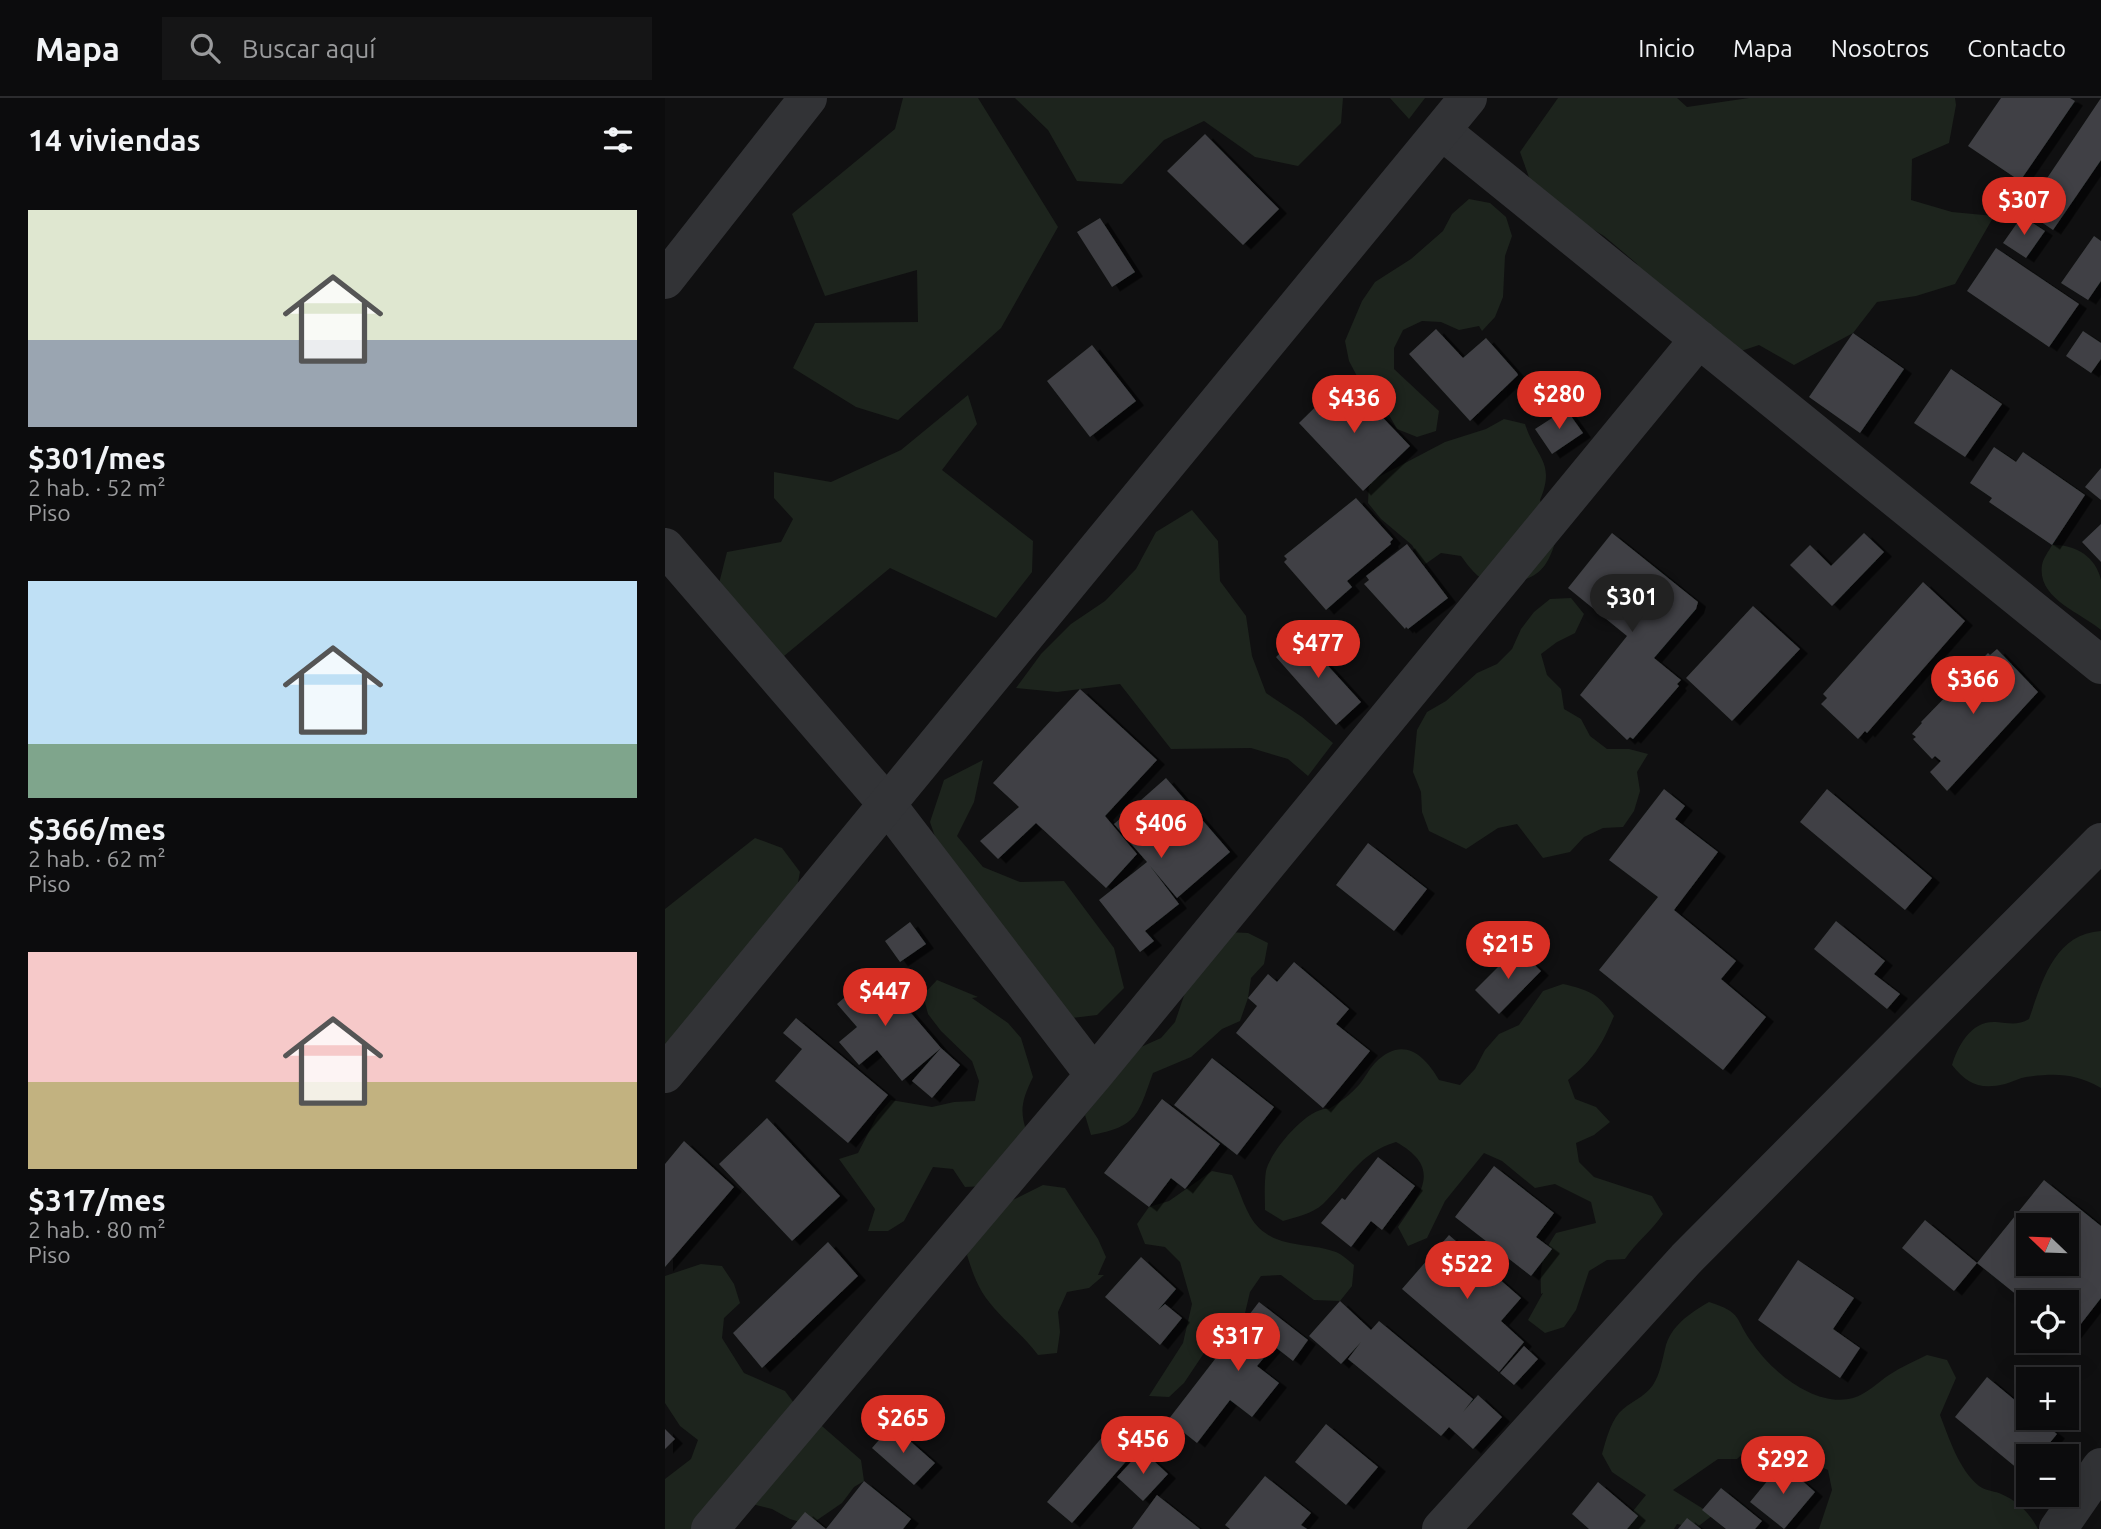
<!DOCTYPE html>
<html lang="es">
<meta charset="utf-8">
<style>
:root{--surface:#0c0c0d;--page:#151516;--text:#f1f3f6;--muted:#9a9b9d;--line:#2c2c2e;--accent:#d93025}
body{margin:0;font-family:Ubuntu,sans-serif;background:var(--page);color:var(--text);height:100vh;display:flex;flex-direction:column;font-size:26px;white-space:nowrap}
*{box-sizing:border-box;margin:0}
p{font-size:23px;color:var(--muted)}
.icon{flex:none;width:38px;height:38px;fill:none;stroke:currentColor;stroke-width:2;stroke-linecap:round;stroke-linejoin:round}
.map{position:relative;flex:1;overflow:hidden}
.sheet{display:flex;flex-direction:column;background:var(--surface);width:665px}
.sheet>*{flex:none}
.needle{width:46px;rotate:293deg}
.fabs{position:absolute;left:1351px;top:1115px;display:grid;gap:14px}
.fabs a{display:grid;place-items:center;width:63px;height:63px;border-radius:0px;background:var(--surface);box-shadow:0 7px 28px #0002,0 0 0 2px var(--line);font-size:35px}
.price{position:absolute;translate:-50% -60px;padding:0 16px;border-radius:24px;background:var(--accent);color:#fff;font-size:23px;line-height:46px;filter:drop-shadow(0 2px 4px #0008)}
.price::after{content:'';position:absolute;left:50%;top:42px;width:21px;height:16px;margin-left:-10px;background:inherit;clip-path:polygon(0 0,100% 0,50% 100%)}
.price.active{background:#222;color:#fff}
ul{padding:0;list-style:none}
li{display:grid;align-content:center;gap:14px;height:371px;padding:0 28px}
li span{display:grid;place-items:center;height:217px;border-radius:0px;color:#555}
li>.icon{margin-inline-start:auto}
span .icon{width:126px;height:126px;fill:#fffc;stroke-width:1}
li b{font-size:30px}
h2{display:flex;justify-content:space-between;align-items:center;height:84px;padding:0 28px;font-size:30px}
header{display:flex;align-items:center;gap:42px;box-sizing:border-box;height:98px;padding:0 35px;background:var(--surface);border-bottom:2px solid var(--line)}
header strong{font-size:33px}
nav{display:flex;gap:38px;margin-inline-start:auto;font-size:24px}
.search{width:490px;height:63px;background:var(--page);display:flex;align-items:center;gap:18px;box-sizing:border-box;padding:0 24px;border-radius:0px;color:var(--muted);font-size:26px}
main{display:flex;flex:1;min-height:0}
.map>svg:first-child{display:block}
.green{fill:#1d241d}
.building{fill:#3f4144;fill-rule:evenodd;filter:url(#shadow)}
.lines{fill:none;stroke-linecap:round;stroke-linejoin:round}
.minor{stroke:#323336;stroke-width:38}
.tertiary{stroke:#323336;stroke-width:38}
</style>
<header>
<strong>Mapa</strong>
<div class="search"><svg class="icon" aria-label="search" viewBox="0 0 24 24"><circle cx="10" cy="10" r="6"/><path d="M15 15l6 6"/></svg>Buscar aquí</div>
<nav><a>Inicio</a><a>Mapa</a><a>Nosotros</a><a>Contacto</a></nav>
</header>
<main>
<section class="sheet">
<h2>14 viviendas<svg class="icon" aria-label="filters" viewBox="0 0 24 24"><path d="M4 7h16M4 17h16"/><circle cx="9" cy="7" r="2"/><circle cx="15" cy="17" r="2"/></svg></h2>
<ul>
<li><span style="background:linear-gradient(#dfe7d0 60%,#9aa5b1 0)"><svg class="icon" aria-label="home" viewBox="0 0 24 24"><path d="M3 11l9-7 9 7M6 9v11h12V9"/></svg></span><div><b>$301/mes</b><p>2 hab. · 52 m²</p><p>Piso</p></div></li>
<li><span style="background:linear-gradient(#bfe0f5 75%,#7fa58c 0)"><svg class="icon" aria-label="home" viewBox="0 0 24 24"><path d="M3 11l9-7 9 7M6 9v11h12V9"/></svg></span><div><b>$366/mes</b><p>2 hab. · 62 m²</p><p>Piso</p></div></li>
<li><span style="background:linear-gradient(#f6c9c9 60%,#c2b280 0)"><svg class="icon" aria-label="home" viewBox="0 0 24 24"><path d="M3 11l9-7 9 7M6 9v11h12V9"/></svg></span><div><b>$317/mes</b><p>2 hab. · 80 m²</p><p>Piso</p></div></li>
</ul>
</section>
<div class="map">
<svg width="1436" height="1431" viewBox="0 0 1436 1431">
<defs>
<filter id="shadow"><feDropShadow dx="8" dy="4.5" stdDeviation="0" flood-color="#0009"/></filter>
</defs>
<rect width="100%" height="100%" fill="#101011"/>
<path class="green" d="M238,0H313L393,129L336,230L233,322L191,309L128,270L150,225L253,224L252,172L160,198L127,116L230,31Z
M350,0H678L676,25L633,68L590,59L539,23L499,42L457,86L412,83L383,32Z
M725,0H760L744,21Z
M893,0H1012L1022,9L1084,0H1290L1291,7L1284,45L1247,61L1246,102L1287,114L1329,118L1290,186L1251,198L1212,204L1188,235L1129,267L1094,247L1055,260L996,199L971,165L939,138L870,96L855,54Z
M804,101L825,105L841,119L847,138L840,158L838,199L830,219L817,233L814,228L794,232L776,224L757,223L738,232L729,250V271L774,313L771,333L752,339L732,331L711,294L694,282L684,263L680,243L697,203L710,184L746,161L778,133L787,116Z
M303,297L312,326L277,372L368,443L367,474L331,520L225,470L113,563L47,513L62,454L116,444L128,421L109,400V374L166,384L236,352Z
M839,321L860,326C871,360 891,364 875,402L882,423L891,441C883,470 873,482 841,485C836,485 830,487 825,485C812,480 804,469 796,458L776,455L759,467L747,447L716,421L703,405L704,384L780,344L821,331Z
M527,412L553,443L555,483L581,518L587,558L601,595L637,619L668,645L643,678L623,661L586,650L506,651L455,586L392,594L351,590L376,556L406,526L440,503L471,471L491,434Z
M1387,447C1409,446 1431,458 1436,482C1436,497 1436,516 1436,532C1415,514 1372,501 1377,467C1378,460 1384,453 1387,447Z
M906,500L919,516L910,535L892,544L876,556L882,577L896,591L899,611L916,621L925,638L942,651H964L983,656L972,674L975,693L969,713L958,729L938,730L919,739L905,754L878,760L852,726L833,730L801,751L764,733L757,714L756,694L748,674L752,632L762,614L781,603L812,575L832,566L847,551L856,531L869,514L885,501Z
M318,662L309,704L292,738L318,769L355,784L399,783L449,850L459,890L432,917L407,920L279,765L265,724L279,682Z
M90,740L117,750L135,774L124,830L0,970V811Z
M1436,833V990C1410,975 1390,975 1361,979C1354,980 1347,984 1340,986C1315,992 1302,986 1287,967C1293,947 1307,922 1331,924C1344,925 1352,928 1364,921C1377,884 1389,836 1436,833Z
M562,834L583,835L603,845L599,866L586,880L583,900L575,923L557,931L526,959L488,975C473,1016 473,1029 426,1037L420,1017L476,949L496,940L510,924L524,883Z
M272,882L313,899L307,900L343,925L356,940L368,979C357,1002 354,1012 362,1035L321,1088L300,1089L288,1071L268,1069L239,1123L223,1133H203L210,1111L174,1061L193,1055L212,1018L226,1002L267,1009L289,1004L310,1003L314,983L307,963L276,933L263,916L258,897Z
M898,886C924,892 934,896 949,918C937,947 928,962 903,982L910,1001L931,1009L945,1024L929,1037L911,1045L914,1064L929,1079L987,1098L998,1116C987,1133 971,1144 960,1161L942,1162L924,1173L911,1212L899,1229L880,1235L863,1222L878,1195L876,1196C875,1169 876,1157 891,1135L931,1125L926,1104L890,1086L870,1090L837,1063L819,1055L780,1103L762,1140L743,1148L733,1129C756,1095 778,1070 731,1044C694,1055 684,1081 658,1106C647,1116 631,1119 618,1123L600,1112C600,1100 599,1086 601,1073C605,1054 643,1008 664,1011C675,1004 685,997 694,987C700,980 704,971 710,965C737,938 758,955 774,982L795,987L810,971L820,952L834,936L854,927L878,893Z
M547,1073L567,1077C576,1094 580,1116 594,1130C617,1151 645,1144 671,1154C678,1157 684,1163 689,1167L687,1188L675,1203L649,1202L616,1177L596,1178L585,1194L576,1232L563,1248L541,1252L519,1285L504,1299L484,1298L518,1245L527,1206L515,1164L500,1149L480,1146L472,1126L484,1109L504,1103Z
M378,1087L400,1090L433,1141L441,1159L433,1177H439L424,1190L402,1194L393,1214L395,1234L392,1255L373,1257C356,1234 332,1218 317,1194C310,1182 306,1170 302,1157L311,1139L340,1106Z
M36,1166L57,1168L69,1186L75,1205L59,1220L57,1240L79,1275L120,1293L132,1309L150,1322L196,1362L199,1383L189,1389L177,1405L145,1427L125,1421L107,1411L87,1406L32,1431H0V1381L26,1361L33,1342L15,1328L0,1305V1178Z
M1044,1204C1079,1215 1069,1221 1088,1246C1107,1274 1151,1310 1188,1300C1202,1296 1212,1285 1224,1277C1236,1269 1250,1263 1262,1257L1282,1262L1291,1280L1275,1317C1284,1340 1294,1372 1314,1388C1319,1392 1328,1393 1334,1395C1353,1403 1364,1414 1373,1431H1154L1167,1392L1163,1372L1107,1347H1087L1072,1361H1053L1008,1392L1048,1417L1031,1430L1012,1426L1009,1431H958L968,1413L981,1397L947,1374L937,1356C941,1342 945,1326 954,1315C964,1304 979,1300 988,1287C995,1276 997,1263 1000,1251C1005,1228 1025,1215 1044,1204Z"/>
<path class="building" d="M1336,0H1405L1410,3L1355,83L1303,48Z
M1436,0V62L1388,132L1360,113Z
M540,36L614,111L578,147L502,73Z
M1357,118L1380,133L1361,160L1338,145Z
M435,120L470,174L447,189L412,134Z
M1429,138L1436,143V183L1423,202L1396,185Z
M1331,150L1414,206L1384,249L1302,193Z
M771,231L798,260L821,240L852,275L853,277L805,323L744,256Z
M1418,233L1436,245V261L1426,275L1401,258Z
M1188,235L1239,271L1195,335L1144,299Z
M427,247L471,303L425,339L382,283Z
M1286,271L1337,306L1300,359L1249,325Z
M680,280L745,348L698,393L634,325Z
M901,311L918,335L887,356L870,331Z
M1329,349L1351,364L1358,354L1420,397L1387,447L1324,404L1327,400L1305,385Z
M1436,370V402L1420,389Z
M691,400L728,441L725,444L726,446L682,483L687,489L661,512L619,464L622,461L619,458Z
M1436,426V464L1417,444Z
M947,435L1033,504L1031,511L989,560L1016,582L1012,586L1014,588L968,641L965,639L962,642L915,597L962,538L903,490Z
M1199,435L1219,454L1167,508L1125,467L1145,447L1166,468Z
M742,446L783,500L743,531L741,529L740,531L699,486L704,482L701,478Z
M1258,484L1300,523L1202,635L1200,633L1193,641L1156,606L1162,600L1158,596Z
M1088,508L1135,551L1067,623L1021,580Z
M635,537L696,604L671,627L611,559Z
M1332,551L1373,594L1282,693L1265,674L1276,663L1270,658L1267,661L1248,641L1251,639L1247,636L1257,625L1256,624L1323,555L1325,557Z
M415,591L492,662L440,718L472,756L441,790L371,725L333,761L315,743L354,709L328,685Z
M501,680L565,754L512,800L485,768L514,806L480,833L489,843L475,854L434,802L482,764L449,726Z
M999,691L1020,708L1010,721L1053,754L1009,812L1071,863L1056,881L1101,919L1058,972L934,872L993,799L944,762Z
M1162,691L1267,780L1240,812L1135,724Z
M703,745L762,791L729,833L671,787Z
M1171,823L1220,863L1209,876L1235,896L1222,911L1149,851Z
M245,824L261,846L235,864L220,843Z
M852,850L876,873L834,916L810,892Z
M629,864L684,911L671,926L705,953L658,1010L571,935L592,908L583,900L603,876L612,884Z
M210,873L276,950L237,983L212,952L194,967L174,944L192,929L172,906Z
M131,920L223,997L183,1045L110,983L137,951L118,935Z
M276,950L295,967L267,1000L247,983Z
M547,960L609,1009L572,1057L509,1007Z
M497,1001L555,1046L520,1091L506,1080L484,1109L439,1075Z
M102,1020L175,1098L127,1143L54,1066Z
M19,1043L69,1089L0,1169V1066Z
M713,1059L750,1088L717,1132L706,1123L686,1149L656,1125L677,1100L680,1102Z
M829,1068L889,1115L871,1139L887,1151L866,1178L790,1119Z
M1379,1082L1436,1128V1200L1405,1240L1402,1237V1204H1363V1206L1312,1165ZM1363,1127H1402V1166H1363Z
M1260,1122L1312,1165L1289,1193L1237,1150Z
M784,1137L856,1200L836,1223L859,1244L834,1274L737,1191Z
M163,1144L193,1178L97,1270L68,1235Z
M476,1159L511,1191L493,1212L500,1206L517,1220L495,1247L440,1199Z
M1133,1162L1189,1200L1168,1231L1195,1250L1175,1280L1093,1222Z
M675,1203L706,1232L714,1223L808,1301L798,1314L813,1297L837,1319L808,1351L784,1329L776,1338L683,1261L696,1244L676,1266L644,1238Z
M594,1204L643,1242L628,1263L609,1248L592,1268L614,1285L587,1319L565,1302L532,1345L503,1322Z
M859,1248L873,1261L849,1287L835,1275Z
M1322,1279L1363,1313V1320H1372L1392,1336L1374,1358H1363V1371L1359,1376L1290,1319Z
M661,1326L713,1369L681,1407L630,1364Z
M227,1327L270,1365L249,1387L207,1350Z
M445,1330L471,1352L407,1425L382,1404Z
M0,1331L10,1341L0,1351Z
M477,1352L503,1376L478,1403L452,1379Z
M1117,1365L1150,1394L1119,1431L1085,1404Z
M600,1378L646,1415L636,1427L642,1431H565L560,1427Z
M199,1383L246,1421L238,1431H126L140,1414L161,1431Z
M933,1384L973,1418L962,1431H924L907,1416Z
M1056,1390L1097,1423L1090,1431H1061L1037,1412Z
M492,1397L535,1431H467Z
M1022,1420L1036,1431H1013Z"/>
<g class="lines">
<path class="minor" d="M777,33L1436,567
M0,182L143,0
M0,449L221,705L429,977
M45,1431L429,977L1034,241
M776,1431L1021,1161L1436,744
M1393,1431L1436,1369"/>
<path class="tertiary" d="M0,976L803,0"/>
</g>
</svg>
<div class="fabs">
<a><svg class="needle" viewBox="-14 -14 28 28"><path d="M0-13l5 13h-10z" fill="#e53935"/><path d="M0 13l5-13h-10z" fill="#9a9b9d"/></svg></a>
<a><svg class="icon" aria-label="locate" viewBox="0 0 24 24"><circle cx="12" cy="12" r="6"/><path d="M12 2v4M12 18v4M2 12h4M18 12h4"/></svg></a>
<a>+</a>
<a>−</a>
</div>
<b class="price" style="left:1359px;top:139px">$307</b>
<b class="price" style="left:894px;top:333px">$280</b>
<b class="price" style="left:689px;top:337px">$436</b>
<b class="price active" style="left:967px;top:536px">$301</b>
<b class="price" style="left:653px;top:582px">$477</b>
<b class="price" style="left:1308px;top:618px">$366</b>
<b class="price" style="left:496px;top:762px">$406</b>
<b class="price" style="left:843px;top:883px">$215</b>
<b class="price" style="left:220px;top:930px">$447</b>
<b class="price" style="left:802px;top:1203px">$522</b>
<b class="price" style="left:573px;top:1275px">$317</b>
<b class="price" style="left:238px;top:1357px">$265</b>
<b class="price" style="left:478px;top:1378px">$456</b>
<b class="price" style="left:1118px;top:1398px">$292</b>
</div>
</main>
